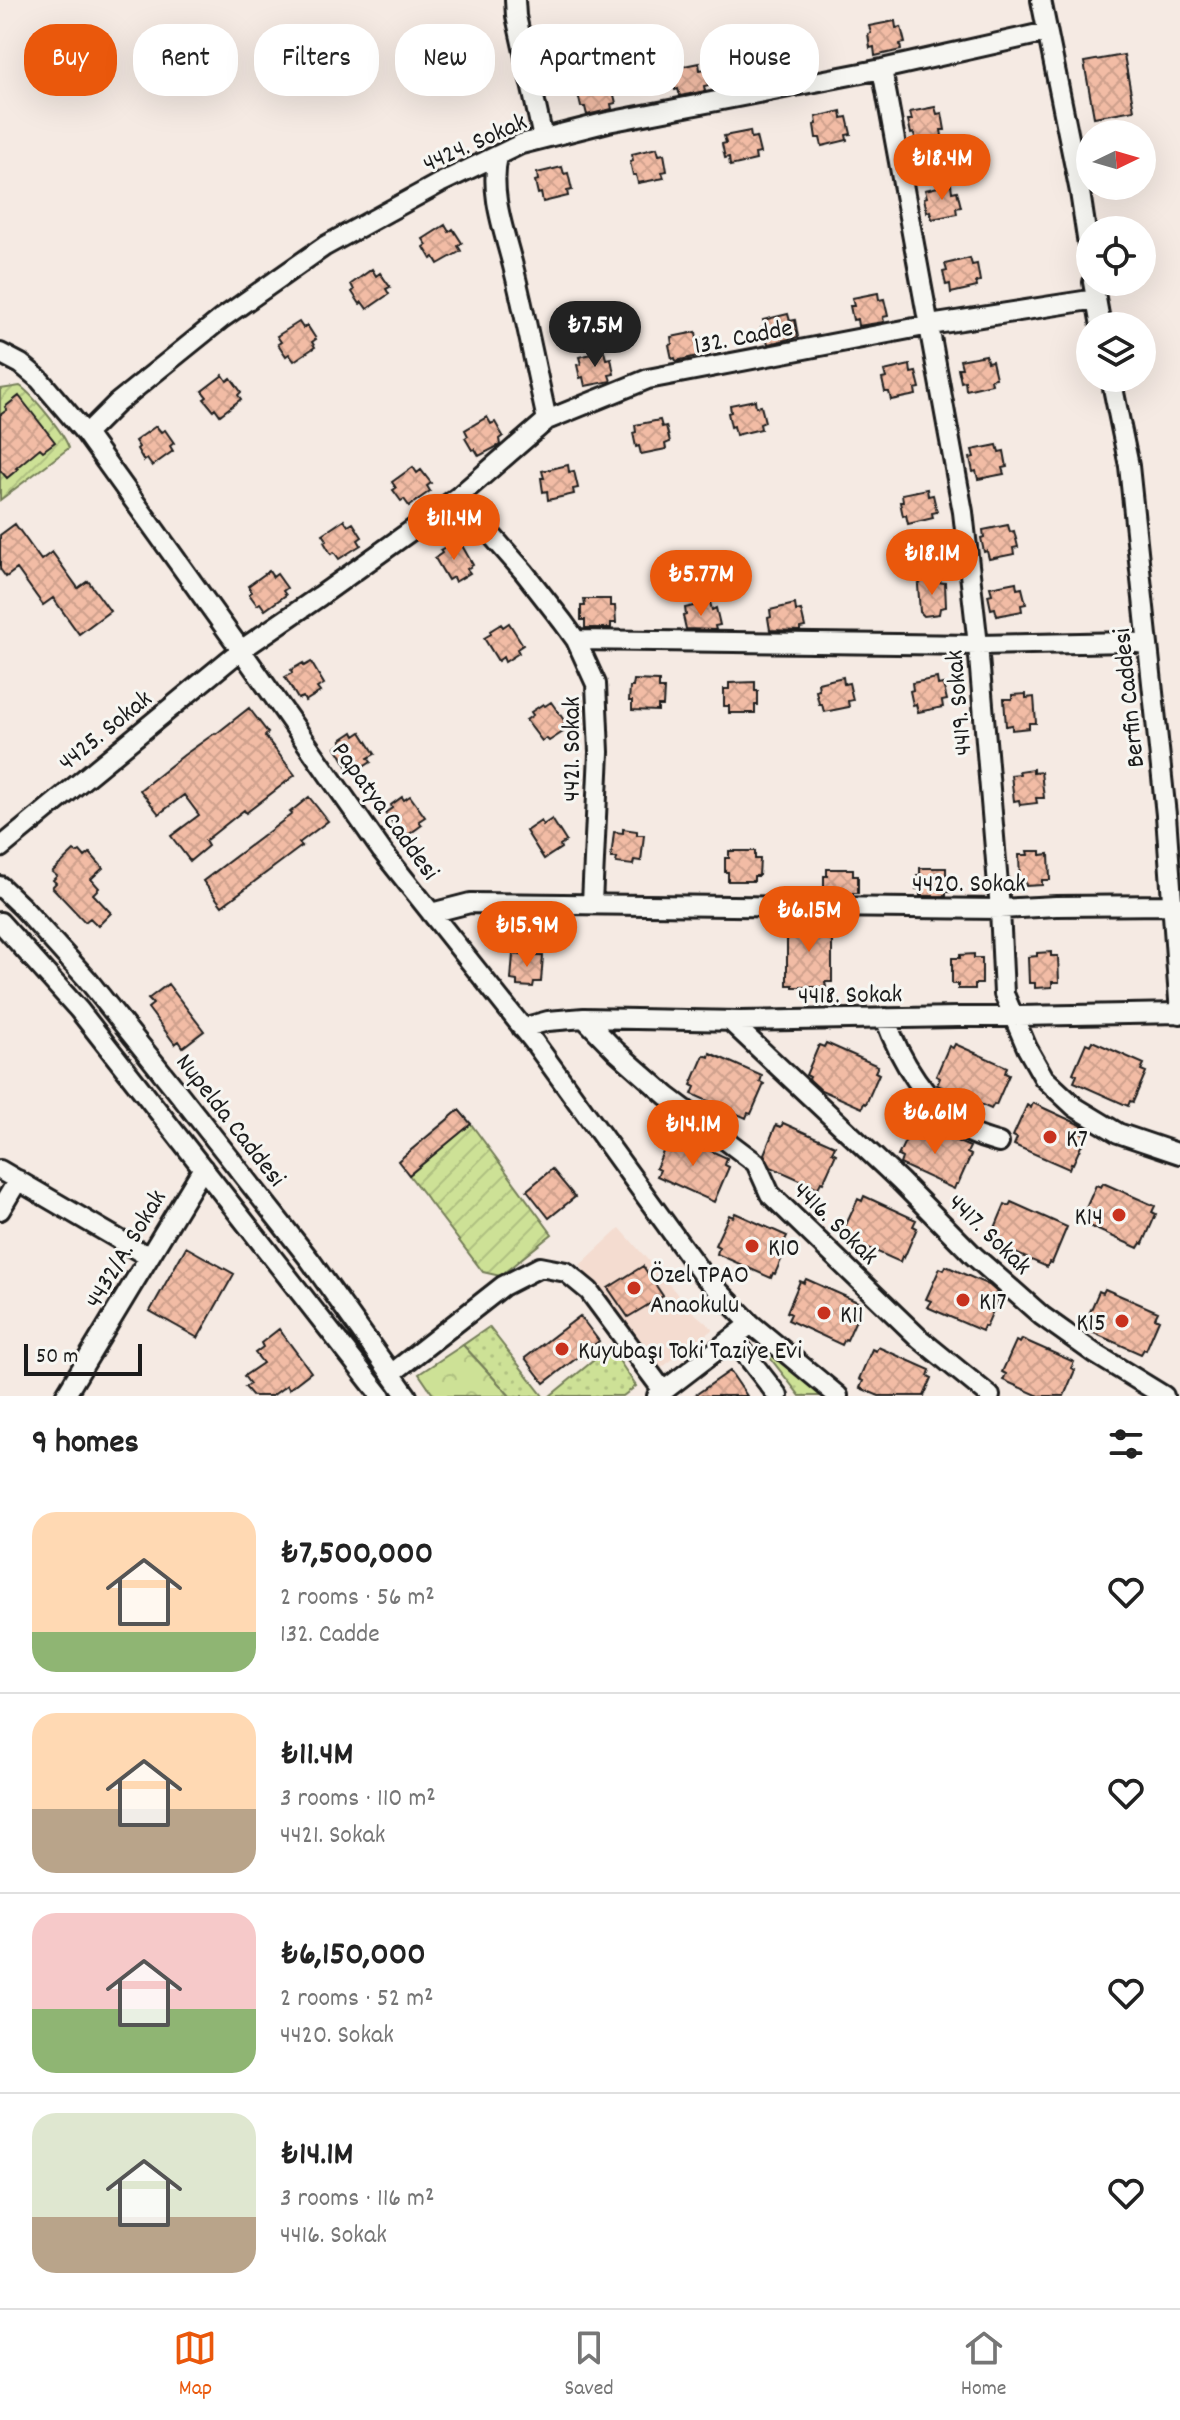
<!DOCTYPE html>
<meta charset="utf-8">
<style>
:root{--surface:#fff;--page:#f2f2f2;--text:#222;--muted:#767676;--line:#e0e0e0;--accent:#ea580c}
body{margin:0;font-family:Dekko,sans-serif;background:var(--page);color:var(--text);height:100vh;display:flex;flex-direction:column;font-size:30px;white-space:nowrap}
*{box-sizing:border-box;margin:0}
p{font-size:26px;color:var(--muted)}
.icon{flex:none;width:44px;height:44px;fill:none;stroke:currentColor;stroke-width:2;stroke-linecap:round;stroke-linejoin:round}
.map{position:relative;height:1396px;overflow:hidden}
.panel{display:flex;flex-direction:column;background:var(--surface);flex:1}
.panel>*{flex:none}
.top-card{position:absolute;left:24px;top:24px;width:1132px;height:72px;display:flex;gap:16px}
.needle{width:52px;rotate:85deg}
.fabs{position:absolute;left:1076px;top:120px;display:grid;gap:16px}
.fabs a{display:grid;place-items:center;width:80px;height:80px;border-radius:50%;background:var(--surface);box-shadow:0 8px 32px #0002;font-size:40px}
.scale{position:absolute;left:24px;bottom:20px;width:118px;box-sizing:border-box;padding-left:8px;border:4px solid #1c1c1c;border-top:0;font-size:22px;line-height:28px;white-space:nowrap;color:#1c1c1c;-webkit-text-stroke:6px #f6f6f2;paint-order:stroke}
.price{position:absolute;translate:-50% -68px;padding:0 18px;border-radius:28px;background:var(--accent);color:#fff;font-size:26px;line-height:52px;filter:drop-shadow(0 2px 4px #0008)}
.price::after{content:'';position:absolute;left:50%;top:48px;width:24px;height:18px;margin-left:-12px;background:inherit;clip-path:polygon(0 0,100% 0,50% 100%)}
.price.active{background:#222;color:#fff}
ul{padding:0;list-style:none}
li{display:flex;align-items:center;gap:24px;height:200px;padding:0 32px}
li+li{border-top:2px solid var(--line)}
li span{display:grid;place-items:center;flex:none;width:224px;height:160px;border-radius:24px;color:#555}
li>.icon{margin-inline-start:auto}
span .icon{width:96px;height:96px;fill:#fffc;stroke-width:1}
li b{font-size:34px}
h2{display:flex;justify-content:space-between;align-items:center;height:96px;padding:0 32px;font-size:34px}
.chip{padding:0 28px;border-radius:32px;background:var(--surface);box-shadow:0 8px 32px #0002;font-size:28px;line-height:72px}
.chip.active{background:var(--accent);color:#fff}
.dock{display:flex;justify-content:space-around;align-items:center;height:112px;border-top:2px solid var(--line);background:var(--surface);font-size:22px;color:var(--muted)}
.dock a{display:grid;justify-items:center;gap:4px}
.dock .active{color:var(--accent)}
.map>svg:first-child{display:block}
.built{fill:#f4dcd0}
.grass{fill:url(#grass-dots);stroke:#747e59;stroke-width:2}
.park{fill:url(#park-crowns);stroke:#747e59;stroke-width:2}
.garden{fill:url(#garden-furrows);stroke:#747e59;stroke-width:2}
.building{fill:url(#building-cross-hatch);stroke:#1c1c1c;stroke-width:2}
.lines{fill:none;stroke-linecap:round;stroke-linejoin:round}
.minor-casing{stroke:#1c1c1c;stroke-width:24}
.minor{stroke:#f6f6f2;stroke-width:18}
.poi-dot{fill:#c8321e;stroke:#f6f6f2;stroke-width:3}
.labels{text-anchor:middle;stroke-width:6;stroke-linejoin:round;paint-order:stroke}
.street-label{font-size:26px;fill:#1c1c1c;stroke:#f6f6f2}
.poi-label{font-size:26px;fill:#1c1c1c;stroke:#f6f6f2;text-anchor:start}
</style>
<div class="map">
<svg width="1180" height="1396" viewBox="0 0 1180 1396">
<defs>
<pattern id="grass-dots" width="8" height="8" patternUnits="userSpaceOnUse" patternTransform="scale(2)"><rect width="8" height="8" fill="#cde196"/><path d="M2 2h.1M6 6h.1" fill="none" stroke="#afc081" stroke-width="1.8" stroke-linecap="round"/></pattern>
<pattern id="park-crowns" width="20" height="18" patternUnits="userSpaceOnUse" patternTransform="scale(2)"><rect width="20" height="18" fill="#cde196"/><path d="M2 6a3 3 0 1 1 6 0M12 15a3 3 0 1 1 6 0" fill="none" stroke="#afc081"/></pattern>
<pattern id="garden-furrows" width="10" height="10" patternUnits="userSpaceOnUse" patternTransform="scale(2)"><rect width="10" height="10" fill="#cde196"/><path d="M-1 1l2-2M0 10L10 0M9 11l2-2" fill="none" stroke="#afc081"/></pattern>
<pattern id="building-cross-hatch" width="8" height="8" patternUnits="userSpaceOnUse" patternTransform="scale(2)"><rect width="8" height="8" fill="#f2bca5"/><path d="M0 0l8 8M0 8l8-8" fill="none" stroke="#cfa18d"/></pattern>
</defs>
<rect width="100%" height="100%" fill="#f5eae3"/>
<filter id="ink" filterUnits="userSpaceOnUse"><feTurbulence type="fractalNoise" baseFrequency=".0125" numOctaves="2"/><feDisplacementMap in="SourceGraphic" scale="16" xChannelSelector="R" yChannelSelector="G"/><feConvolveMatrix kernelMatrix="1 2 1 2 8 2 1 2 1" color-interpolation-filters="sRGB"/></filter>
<g filter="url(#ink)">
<path class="built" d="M620,1228L692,1311L713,1329L656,1372L580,1265Z"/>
<path class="grass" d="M489,1327L543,1396H510L463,1345Z
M762,1343L821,1396H800L760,1345Z
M610,1347L636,1386L623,1396H550Z"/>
<path class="park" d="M463,1345L510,1396H434L419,1374Z"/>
<path class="garden" d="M20,386C32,394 64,433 69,448L0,500V389Z
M471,1124L552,1234L500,1276L483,1272L409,1175Z"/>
<path class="building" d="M895,21L896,28L901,27L905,43L900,44L901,50L875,56L874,47L870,48L868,34L871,33L869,26Z
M797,45L799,53L804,52L807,68L802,69L803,72L777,77L776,72H773L770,59L774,58L772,51Z
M1124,55L1134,110L1094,117L1084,62Z
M699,63L700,70L705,69L709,85L704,86L705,91L680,96L678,89L675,90L672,76L675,75L674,68Z
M606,80L607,88L612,87L616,103L611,104L612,109L587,115L585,107H581L578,94L582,93L580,86Z
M935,107L937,114L942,113L945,130H941L942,136L916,142L914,133L911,134L908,120H912L910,112Z
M841,111L842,118L847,117L851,134L846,135L847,140L822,146L820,138H816L814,125L817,124L816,117Z
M750,131L751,138L756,137L760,153L755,154L756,160L730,166L729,157L725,158L722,144L726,143L724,136Z
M657,148L659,155L664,154L667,171L662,172L664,178L638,183L636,175H633L630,162L633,161L632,154Z
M562,167L564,174L568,173L572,190L567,191L568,196L543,202L541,193L538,194L535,181L538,180L537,173Z
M951,184L952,192L957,191L961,207L956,208L957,214L932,219L930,211L927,212L924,198L927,197L925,190Z
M445,225L449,232L453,229L462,243L458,246L461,251L438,264L434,257L431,259L424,247L427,245L423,239Z
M970,258L972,265L977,264L980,281L976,282L977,287L951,293L950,284L946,285L943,272L947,271L945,264Z
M372,269L376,276L380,273L390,287L386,289L389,294L367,309L362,302L360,304L352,292L354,290L351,284Z
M878,293L879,300L884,299L888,316L883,317L884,322L858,326L857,319L853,320L850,306H854L852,298Z
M788,314L790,321L795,320L798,337L768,344L767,340L764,341L761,328L765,327L763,320Z
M299,322L303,328L307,325L316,339L312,342L315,347L294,361L289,354L286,356L278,344L281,342L277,336Z
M696,332L697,339L702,338L706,354L676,361L675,358L672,359L669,345L672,344L671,337Z
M604,351L606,359L611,358L614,374L609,375L611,381L585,386L583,377L580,378L577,365L581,364L579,357Z
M986,355L987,362L992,361L996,378L991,379L992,384L966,390L965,381L961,382L958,368H962L960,360Z
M910,365L911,373L916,372L920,388L915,389L916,395L891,400L889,392H885L882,379L886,378L884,371Z
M223,375L227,381L231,378L241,392L238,395L241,399L220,415L215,408L213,410L204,399L207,397L202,391Z
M19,396L55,442L43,451L40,448L16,468L18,469L7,478L0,470V415L7,410L5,407Z
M755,400L756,407L761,406L765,422L760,424L761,429L736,435L734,426L731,427L728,413L731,412L730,405Z
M487,417L491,424L495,422L503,436L499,439L500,445L479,456L475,449L472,450L465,438L468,436L465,430Z
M660,420L662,427L666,426L670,442L665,444L666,449L641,454L639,446L636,447L633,433L636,432L635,425Z
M156,426L161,432L165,430L174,443L170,446L173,451L152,466L147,459L144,461L137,449L139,447L135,441Z
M997,445L999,452L1004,451L1007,467L1002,468L1004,474L978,479L976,471L973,472L970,458L974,457L972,450Z
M568,465L569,472L574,471L578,488L573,489L574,494L548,500L547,491L543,492L541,478H544L542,471Z
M413,467L417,473L421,470L431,483L427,486L430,491L409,506L404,499L401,501L393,490L396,488L392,482Z
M927,489L928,496L933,495L937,512L932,513L933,518L908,524L906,515L903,516L900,502H903L902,494Z
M344,520L348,526L353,523L362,537L358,540L361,545L339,559L334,552L331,554L324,542L327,540L323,534Z
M15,524L41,560L52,552L78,588L88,581L110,611L79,634L53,598L43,605L17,569L6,577L0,569V535Z
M1008,525L1010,532L1014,531L1018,547L1013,548L1014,554L989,559L987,551L984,552L981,538L984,537L983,530Z
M460,542L473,565L467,569L470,573L455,582L453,577L448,580L435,558L442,553L440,550L452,543L454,546Z
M269,571L273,577L277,574L287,588L283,591L286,595L265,610L260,603L257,605L249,594L252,592L248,586Z
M923,579H935L937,582L945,583L946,607L940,608L939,614L924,616L920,612L918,585Z
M1016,582L1017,589L1022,588L1026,604L1021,605L1022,611L997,616L995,608L991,609L988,595L992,594L990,587Z
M584,599H610V606H615L616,623H611V628H585V620H581V606H585Z
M710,602L712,610L716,608L720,625L715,626L716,630L686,629L683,616L686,615L685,608Z
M795,604L796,611L801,610L805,627L800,628V631L770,630L768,618L771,617L770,610Z
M509,623L523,645L517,649L519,653L505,662L503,657L498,661L484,638L491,634L490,631L501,624L503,627Z
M311,662L324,684L317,688L320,692L305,701L303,697L298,699L285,677L292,673L291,670L303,663L304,666Z
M843,677L844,684L849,683L853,700L848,701L849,707L824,712L822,704H819L816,691L819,690L818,683Z
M937,678L938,685L943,684L947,700L942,701L943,707L918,712L916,704L913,705L910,691L913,690L912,683Z
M634,680L659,681V689H664L663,706H658V711L632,710V701H629L630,687H633Z
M755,682V691H758V705H755V713H729V706H724V689H729V683Z
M1026,694V698L1034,697L1036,723H1029V728L1012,730V725L1006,726L1004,699H1012V695Z
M551,702L566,723L560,728L563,732L549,741L546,738L542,741L526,720L533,715L531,712L543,704L545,706Z
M249,708L268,733L265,736L295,775L246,813L244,810L205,841L208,846L190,861L171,836L199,815L184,795L159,814L140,790L184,755L215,733L216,734Z
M353,732L355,736L361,732L375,754L368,758L371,762L357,771L354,766L349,769L336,747L343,743L341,740Z
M1033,769V773L1041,772L1044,798H1036L1037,803L1020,805L1019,800L1014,801L1011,775L1020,774L1019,771Z
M410,796L425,817L419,821L422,825L408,835L405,831L400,834L385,813L392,808L391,805L402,797L404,800Z
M309,797L328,821L299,843L302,846L222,906L203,881L292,814L290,812Z
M552,819L566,841L560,845L561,848L544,859L526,831L541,821L543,825Z
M623,829L637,831V835H644L641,861L634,860L633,865L616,863L617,858H611L614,832L623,833Z
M74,851L77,853L80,851L85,857L90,853L103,868L91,879L99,888L93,894L111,913L98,926L90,918L85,922L52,887L56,883L53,880L57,876L52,872Z
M729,851H755V859H760L759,876H754V881H728V872H725V858H729Z
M1027,851H1041V855L1049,854L1050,880H1042V885L1026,886L1025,881H1020L1019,855H1028Z
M920,868H946V875H951V892H946V896H920V889H916L917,875H920Z
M827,869H853V876H858V893H853V895H827V890H824V876H827Z
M828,920V925H832V982H825L826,987H793V985H787V925H795L794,921Z
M522,952H536L535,956H543L541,982H534L533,987L517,986V981L511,980L513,954L522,955Z
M1051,952V956H1058L1059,982H1052V987L1035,988V983H1029L1028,957L1037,956V953Z
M974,954V958H982V984H975V989H958V984H952V958H960V955Z
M168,984L204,1031L183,1047L179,1041L175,1044L148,1008L153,1004L148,999Z
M1092,1041L1144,1064L1141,1070L1146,1072L1133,1102L1130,1101L1128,1106L1074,1082L1077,1075L1073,1073L1086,1043L1090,1045Z
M826,1043L878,1066L875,1072L879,1074L866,1104L864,1103L862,1108L821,1090L809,1079L810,1077L806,1075L819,1045L824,1047Z
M955,1044L1007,1067L1005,1073L1009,1075L996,1105L994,1104L991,1109L937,1085L940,1078L936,1076L949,1046L953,1048Z
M710,1053L762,1076L760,1082L764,1084L751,1114L748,1113L746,1118L692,1094L695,1087L691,1085L704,1055L709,1057Z
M1033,1103L1085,1127L1082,1133L1086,1135L1073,1164L1071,1163L1069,1169L1014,1145L1017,1138L1013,1136L1027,1105L1031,1108Z
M459,1110L471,1124L409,1175L398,1161Z
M783,1123L835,1146L832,1152L836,1154L823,1183L821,1182L818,1188L771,1167L764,1154L776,1125L781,1127Z
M918,1124L970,1147L967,1153L971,1155L958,1184H956L954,1189L900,1164L902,1158L898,1156L912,1126L916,1128Z
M676,1135L727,1158L725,1165L729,1167L714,1202L657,1176L660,1170L656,1168L669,1138L674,1139Z
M552,1169L575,1197L549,1218L527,1190Z
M1103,1183L1155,1206L1152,1212L1156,1214L1143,1244L1141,1243L1138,1248L1080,1222L1096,1185L1101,1187Z
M864,1196L916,1220L913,1226L917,1228L904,1258L902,1256L900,1262L846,1238L849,1231L844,1229L858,1199L862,1201Z
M1011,1202L1067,1227L1052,1263L1049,1262L1047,1267L993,1243L996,1237L992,1235L1005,1204L1009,1206Z
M735,1213L787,1236L784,1242L788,1244L775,1274L773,1273L771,1278L717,1254L719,1247L715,1245L729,1215L733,1217Z
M186,1247L234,1274L198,1338L150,1311Z
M643,1266L663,1296L628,1317L608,1288Z
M946,1266L989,1285L997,1292L995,1296L999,1297L986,1327L984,1326L982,1331L927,1307L931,1301L926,1299L940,1268L944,1270Z
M806,1279L858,1302L856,1309L860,1311L847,1340L845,1339L842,1345L788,1320L791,1314L787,1312L800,1281L804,1283Z
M1105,1289L1158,1312L1155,1318L1159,1320L1146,1350L1144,1349L1141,1354L1087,1330L1090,1323L1086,1321L1099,1291L1103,1293Z
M580,1316L599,1341L544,1383L525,1358Z
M279,1329L311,1372L289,1389L287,1385L272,1396H253L245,1387L250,1384L244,1376L263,1363L255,1353L263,1347L261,1343Z
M1022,1339L1074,1362L1071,1368L1075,1370L1064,1396H1039L1003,1380L1006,1374L1002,1372L1016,1341L1020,1343Z
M878,1347L930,1370L928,1376L932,1378L924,1396H879L860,1388L863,1381L859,1379L872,1349L876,1351Z
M730,1371L747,1396H694Z"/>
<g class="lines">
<defs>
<path id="minor" d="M515,0L516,16L543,138
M1041,0L1080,192L1090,258
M882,69L963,512L978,645L1000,909L1004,994L1027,1048L1044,1078L1075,1107L1118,1133L1180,1154
M498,156C489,194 505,233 514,270C526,319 536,370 547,420
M1093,282L1101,326
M0,353L21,364L39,379L86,434L241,650L382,851L534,1042L702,1274L751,1324L838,1396
M1111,378L1129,466L1166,815L1180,1014
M86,434L117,403L221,319L325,246L440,183L521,144L608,122L882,69L1047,32
M458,497L524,572L563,622L576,640L596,684L599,752L592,903
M576,640L978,645L1128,642L1147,644
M0,848L241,650L320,596L458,497L547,420L648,379L930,325L1096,299
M0,886L23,908L87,979L176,1090L310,1260L407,1396
M431,913L470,903L1000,909L1056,906L1172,905
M0,922L79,1010L381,1396
M584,1018L616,1051L667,1096L756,1163L770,1194L920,1339L990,1396
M885,1018C900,1061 927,1103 964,1129C973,1136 987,1139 999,1143
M730,1021L900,1181L974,1256L1042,1316L1094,1353L1164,1396
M522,1028L548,1021L584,1018L740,1021L1180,1013
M0,1170L149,1257
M0,1210L18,1180
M733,1338L778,1396
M391,1374L503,1286L540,1267L566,1272L589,1291L664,1392
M65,1396L203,1168
M657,1396L751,1324"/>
</defs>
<use href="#minor" class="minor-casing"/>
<use href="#minor" class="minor"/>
</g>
</g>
<g class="poi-dot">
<circle cx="1050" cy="1137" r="8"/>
<circle cx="1119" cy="1215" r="8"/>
<circle cx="752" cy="1246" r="8"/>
<circle cx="634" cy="1288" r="8"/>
<circle cx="963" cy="1300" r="8"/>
<circle cx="824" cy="1313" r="8"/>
<circle cx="1122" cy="1321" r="8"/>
<circle cx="562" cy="1349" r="8"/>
</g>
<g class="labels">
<g class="street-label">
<text transform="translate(474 141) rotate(-24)" y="9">4424. Sokak</text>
<text transform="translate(743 335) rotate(-11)" y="9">132. Cadde</text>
<text transform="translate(1127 698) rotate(-96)" y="9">Berfin Caddesi</text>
<text transform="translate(957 703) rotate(-95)" y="9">4419. Sokak</text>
<text transform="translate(104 729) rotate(-39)" y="9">4425. Sokak</text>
<text transform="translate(570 749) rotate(-90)" y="9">4421. Sokak</text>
<text transform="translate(387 810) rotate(54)" y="9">Papatya Caddesi</text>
<text x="969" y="891">4420. Sokak</text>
<text transform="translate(850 993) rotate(-1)" y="9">4418. Sokak</text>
<text transform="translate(232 1119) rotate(52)" y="9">Nupelda Caddesi</text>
<text transform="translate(837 1222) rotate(44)" y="9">4416. Sokak</text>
<text transform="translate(991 1233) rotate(44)" y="9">4417. Sokak</text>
<text transform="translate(124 1248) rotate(-59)" y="9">4432/A. Sokak</text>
</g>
<g class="poi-label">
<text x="1066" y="1146">K7</text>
<text x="1103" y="1224" text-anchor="end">K14</text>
<text x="768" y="1255">K10</text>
<text x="650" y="1282">Özel TPAO<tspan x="650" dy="30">Anaokulu</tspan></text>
<text x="979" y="1309">K17</text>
<text x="840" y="1322">K11</text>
<text x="1106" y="1330" text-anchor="end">K15</text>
<text x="578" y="1358">Kuyubaşı Toki Taziye Evi</text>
</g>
</g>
</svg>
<div class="fabs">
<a><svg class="needle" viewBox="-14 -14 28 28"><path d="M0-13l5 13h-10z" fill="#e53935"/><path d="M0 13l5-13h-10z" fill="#767676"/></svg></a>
<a><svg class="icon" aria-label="locate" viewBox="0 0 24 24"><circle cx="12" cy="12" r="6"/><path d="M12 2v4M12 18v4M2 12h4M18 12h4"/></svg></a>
<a><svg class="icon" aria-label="layers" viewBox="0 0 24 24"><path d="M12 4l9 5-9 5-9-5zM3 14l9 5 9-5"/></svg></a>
</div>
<div class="scale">50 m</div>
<b class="price" style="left:942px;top:202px">₺18.4M</b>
<b class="price active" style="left:595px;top:369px">₺7.5M</b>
<b class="price" style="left:454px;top:562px">₺11.4M</b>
<b class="price" style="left:932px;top:597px">₺18.1M</b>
<b class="price" style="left:701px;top:618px">₺5.77M</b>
<b class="price" style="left:809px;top:954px">₺6.15M</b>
<b class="price" style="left:527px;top:969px">₺15.9M</b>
<b class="price" style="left:935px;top:1156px">₺6.61M</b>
<b class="price" style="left:693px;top:1168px">₺14.1M</b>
<div class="top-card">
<a class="chip active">Buy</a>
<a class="chip">Rent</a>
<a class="chip">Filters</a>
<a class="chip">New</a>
<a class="chip">Apartment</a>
<a class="chip">House</a>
</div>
</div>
<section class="panel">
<h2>9 homes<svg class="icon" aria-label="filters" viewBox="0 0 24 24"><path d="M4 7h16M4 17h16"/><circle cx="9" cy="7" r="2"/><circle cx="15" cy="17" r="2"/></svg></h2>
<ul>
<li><span style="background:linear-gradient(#ffd9b3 75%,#8fb573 0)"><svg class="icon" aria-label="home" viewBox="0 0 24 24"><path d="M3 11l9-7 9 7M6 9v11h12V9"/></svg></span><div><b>₺7,500,000</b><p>2 rooms · 56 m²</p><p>132. Cadde</p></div><svg class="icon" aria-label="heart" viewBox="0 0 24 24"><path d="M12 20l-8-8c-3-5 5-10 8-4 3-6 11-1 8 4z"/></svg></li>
<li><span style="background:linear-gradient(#ffd9b3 60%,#b9a48a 0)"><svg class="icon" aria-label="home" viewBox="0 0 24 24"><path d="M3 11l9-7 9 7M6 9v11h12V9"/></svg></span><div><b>₺11.4M</b><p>3 rooms · 110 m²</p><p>4421. Sokak</p></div><svg class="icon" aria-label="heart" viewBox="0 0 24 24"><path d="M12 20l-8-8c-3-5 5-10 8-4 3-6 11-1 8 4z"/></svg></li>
<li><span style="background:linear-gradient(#f6c9c9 60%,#8fb573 0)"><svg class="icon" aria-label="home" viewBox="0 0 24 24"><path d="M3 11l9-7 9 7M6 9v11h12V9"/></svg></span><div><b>₺6,150,000</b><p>2 rooms · 52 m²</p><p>4420. Sokak</p></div><svg class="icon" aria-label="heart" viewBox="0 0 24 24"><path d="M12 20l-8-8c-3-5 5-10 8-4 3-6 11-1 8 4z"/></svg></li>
<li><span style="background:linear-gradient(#dfe7d0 65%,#b9a48a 0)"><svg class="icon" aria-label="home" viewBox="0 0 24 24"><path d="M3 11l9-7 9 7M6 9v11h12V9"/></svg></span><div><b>₺14.1M</b><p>3 rooms · 116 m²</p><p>4416. Sokak</p></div><svg class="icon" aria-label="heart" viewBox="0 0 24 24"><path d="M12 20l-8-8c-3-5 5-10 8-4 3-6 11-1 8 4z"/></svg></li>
</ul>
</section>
<nav class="dock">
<a class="active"><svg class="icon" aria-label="map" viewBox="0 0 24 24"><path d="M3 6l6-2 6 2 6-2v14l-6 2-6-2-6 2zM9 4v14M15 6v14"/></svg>Map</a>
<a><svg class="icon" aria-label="saved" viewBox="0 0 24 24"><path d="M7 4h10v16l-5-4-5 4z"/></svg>Saved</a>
<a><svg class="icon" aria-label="home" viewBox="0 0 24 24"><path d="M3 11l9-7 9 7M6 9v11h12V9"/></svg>Home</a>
</nav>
